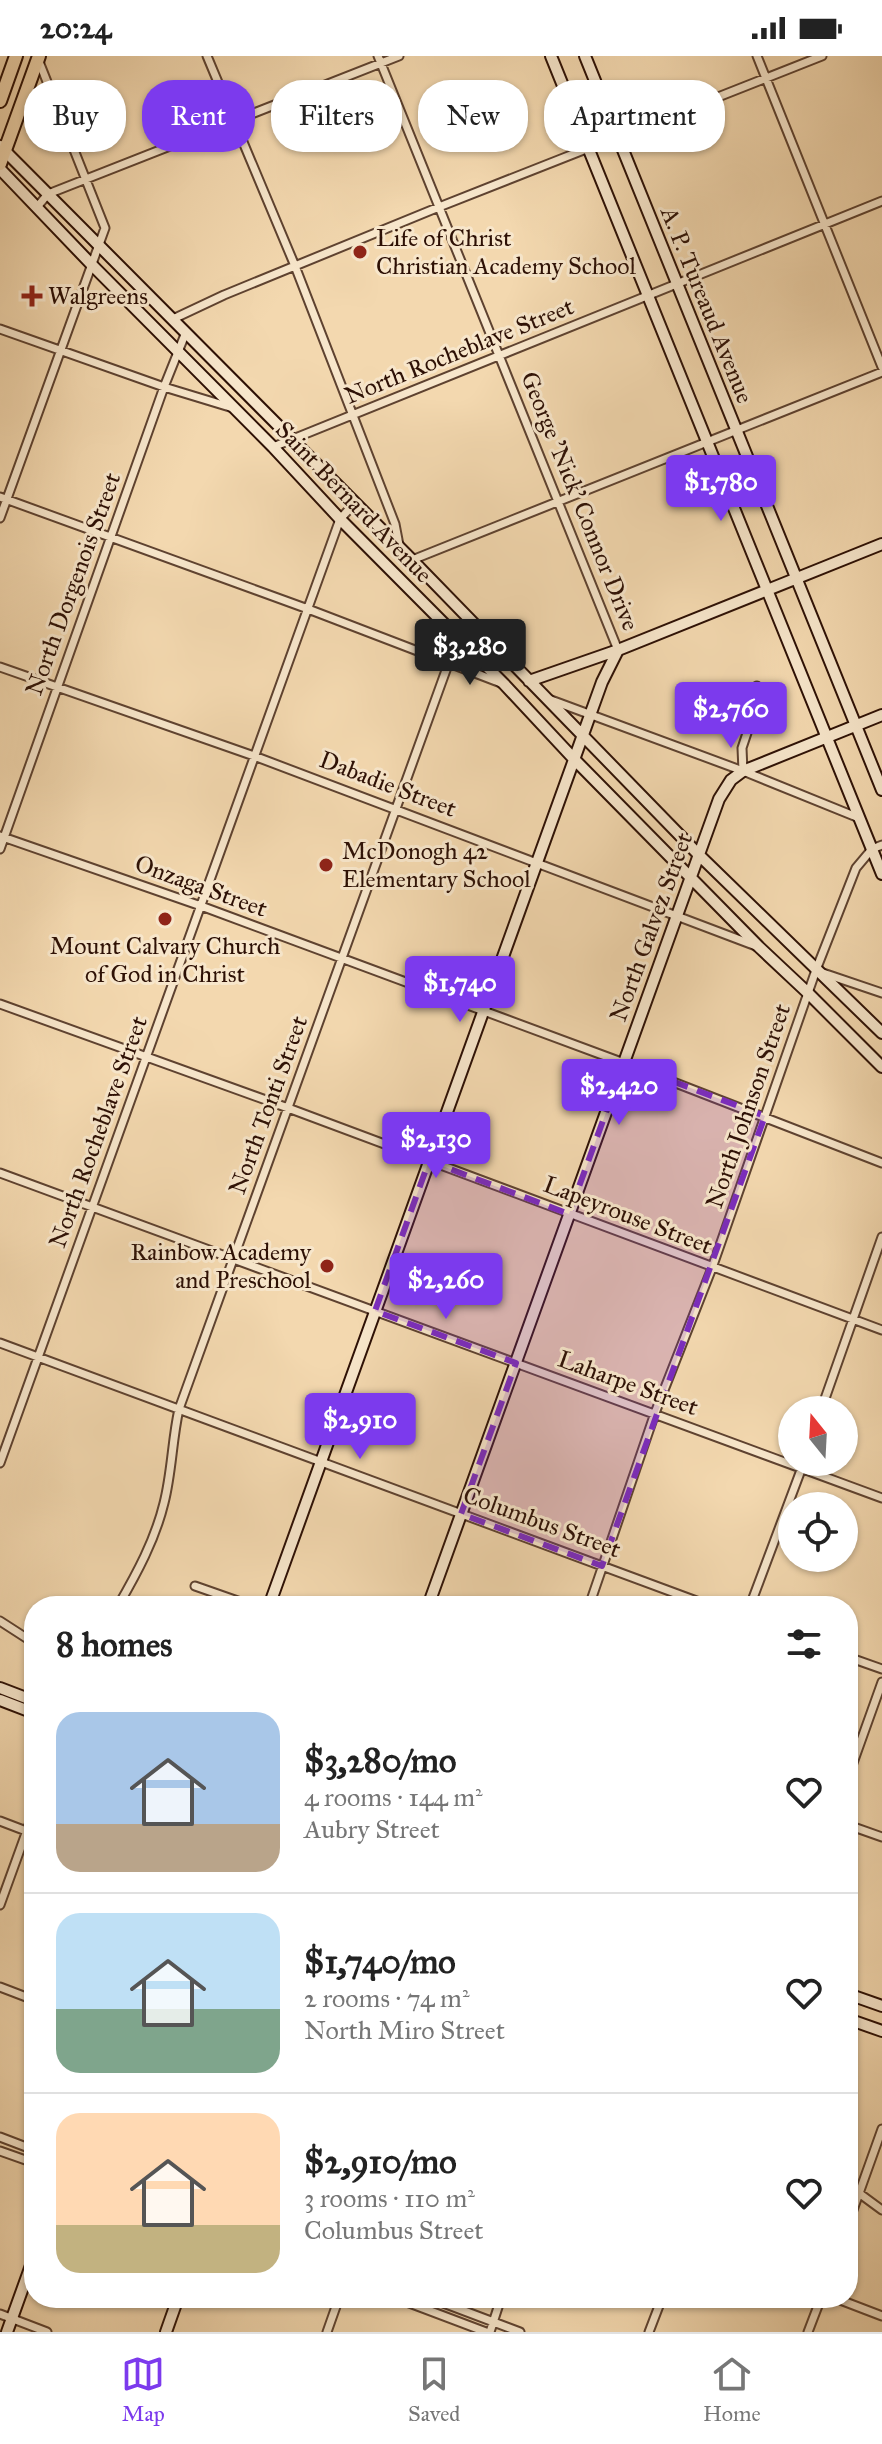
<!DOCTYPE html>
<meta charset="utf-8">
<style>
:root{--surface:#fff;--page:#f2f2f2;--text:#222;--muted:#767676;--line:#e0e0e0;--accent:#7c3aed}
body{margin:0;font-family:"IM FELL Great Primer",serif;background:var(--page);color:var(--text);height:100vh;display:flex;flex-direction:column;font-size:30px;white-space:nowrap}
*{box-sizing:border-box;margin:0}
p{font-size:26px;color:var(--muted)}
.icon{flex:none;width:44px;height:44px;fill:none;stroke:currentColor;stroke-width:2;stroke-linecap:round;stroke-linejoin:round}
.map{position:relative;flex:1;overflow:hidden}
.panel{position:absolute;left:24px;top:1540px;width:834px;height:712px;display:flex;flex-direction:column;background:var(--surface);border-radius:32px;box-shadow:0 2px 6px #0004}
.panel>*{flex:none}
.hud{position:absolute;left:24px;top:24px;width:834px;height:72px;display:flex;gap:16px}
.needle{width:52px;rotate:342deg}
.fabs{position:absolute;left:778px;top:1340px;display:grid;gap:16px}
.fabs a{display:grid;place-items:center;width:80px;height:80px;border-radius:50%;background:var(--surface);box-shadow:0 2px 6px #0004;font-size:40px}
.price{position:absolute;translate:-50% -68px;padding:0 18px;border-radius:8px;background:var(--accent);color:#fff;font-size:26px;line-height:52px;filter:drop-shadow(0 2px 4px #0008)}
.price::after{content:'';position:absolute;left:50%;top:48px;width:24px;height:18px;margin-left:-12px;background:inherit;clip-path:polygon(0 0,100% 0,50% 100%)}
.price.on{background:#222;color:#fff}
ul{padding:0;list-style:none}
li{display:flex;align-items:center;gap:24px;height:200px;padding:0 32px}
li+li{border-top:2px solid var(--line)}
li span{display:grid;place-items:center;flex:none;width:224px;height:160px;border-radius:24px;color:#555}
li>.icon{margin-inline-start:auto}
span .icon{width:96px;height:96px;fill:#fffc;stroke-width:1}
li b{font-size:34px}
h2{display:flex;justify-content:space-between;align-items:center;height:96px;padding:0 32px;font-size:34px}
.tag{padding:0 28px;border-radius:32px;background:var(--surface);box-shadow:0 2px 6px #0004;font-size:28px;line-height:72px}
.tag.on{background:var(--accent);color:#fff}
.status{display:flex;justify-content:space-between;align-items:center;height:56px;padding:0 40px;background:var(--surface);direction:ltr}
.status svg{height:22px;fill:currentColor}
.tabs{display:flex;justify-content:space-around;align-items:center;height:112px;border-top:2px solid var(--line);background:var(--surface);font-size:22px;color:var(--muted)}
.tabs a{display:grid;justify-items:center;gap:4px}
.tabs .on{color:var(--accent)}
.map>svg:first-child{display:block}
.lines{fill:none;stroke-linecap:round;stroke-linejoin:round}
.street-casing{stroke:#5e4230;stroke-width:11}
.secondary-casing{stroke:#2d1005;stroke-width:14}
.primary-casing{stroke:#2d1005;stroke-width:16}
.street{stroke:#f7e6cb;stroke-width:7}
.secondary{stroke:#f7e6cb;stroke-width:10}
.primary{stroke:#f3d8af;stroke-width:12}
.marked{fill:#7b2cbf;fill-opacity:0.2;stroke:#7b2cbf;stroke-width:6;stroke-dasharray:16 10;stroke-linejoin:round}
.poi-dot{fill:#8f2418;stroke:#f7e6cb;stroke-width:3}
.labels{text-anchor:middle;stroke-width:6;stroke-linejoin:round;paint-order:stroke}
.poi-label{font-size:24px;fill:#2d1005;stroke:#f7e6cb;text-anchor:start}
.street-label{font-size:24px;fill:#2d1005;stroke:#f7e6cb}
</style>
<div class="status"><b>20:24</b><svg viewBox="0 0 49 12"><path d="M0 12V9h3v3zM5 12V6h3v6zM10 12V3h3v9zM15 12V0h3v12zM26 1h20v11H26zM47 4h2v5h-2z"/></svg></div>
<div class="map">
<svg width="882" height="2276" viewBox="0 0 882 2276">
<rect width="100%" height="100%" fill="#f3d8af"/>
<filter id="stains"><feTurbulence type="fractalNoise" baseFrequency=".0025" numOctaves="4"/><feColorMatrix values="0 0 0 0 .2 0 0 0 0 .09 0 0 0 0 .02 0 0 0 .5 -.17"/></filter>
<radialGradient id="worn" r=".72"><stop offset=".6" stop-color="#630" stop-opacity="0"/><stop offset="1" stop-color="#630" stop-opacity=".3"/></radialGradient>
<g class="lines">
<defs>
<path id="street" d="M207,0L295,210L395,468L399,489
M378,0L618,594
M757,0L882,311
M37,151L48,138L399,0
M173,263L224,239L439,151L822,0
M0,273L164,331L233,352
M273,391L882,145
M0,441L308,553L501,627
M0,462L105,172L38,3
M412,504L882,316
M0,611L254,700L756,890
M551,644L743,715L859,762
M743,715L742,692L760,638L757,630
M0,780L201,850L624,1007L882,1107
M0,793L164,331L186,276
M823,917L882,937
M0,948L288,1052L882,1274
M0,1117L882,1442
M0,1287L710,1550
M821,1354L882,1181
M0,1407L340,463L355,447
M195,1530L252,1550
M118,1550C137,1517 155,1484 164,1447C172,1416 172,1384 179,1353L458,581L472,566
M589,1550L655,1357L712,1212L816,914L856,812L872,793L882,789
M750,1550L804,1406
M0,1565L34,1587
M848,1601L882,1613
M848,1721L882,1626
M0,1765L34,1778
M848,1769L882,1781
M0,1849L34,1755
M0,1931L34,1944
M0,2081L34,2094
M0,2095L34,2107
M848,2129L882,2154
M848,2168L882,2073
M396,2242L486,2276
M430,2242L520,2276
M835,2242L882,2260
M0,2258L47,2276
M327,2276L339,2242
M490,2276L501,2242
M649,2276L662,2242
M808,2276L821,2242"/>
<path id="secondary" d="M551,0L882,818
M585,0L882,734
M0,90L412,504L699,799L882,977
M0,113L92,209L273,391L340,463L504,628L574,703L759,891L808,937L882,1011
M529,625L618,594
M269,1550L602,626L618,594L882,488
M428,1550L719,743L731,724L743,715L882,659
M0,1632L34,1645
M0,1644L34,1657
M848,1938L882,1950
M848,1963L882,1975
M7,2276L34,2201
M166,2276L178,2242"/>
<path id="primary" d="M0,45L16,0
M0,108L39,0"/>
</defs>
<use href="#street" class="street-casing"/>
<use href="#secondary" class="secondary-casing"/>
<use href="#primary" class="primary-casing"/>
<use href="#street" class="street"/>
<use href="#secondary" class="secondary"/>
<use href="#primary" class="primary"/>
</g>
<path class="marked" d="M624,1007L765,1060L602,1510L461,1458L516,1307L375,1255L429,1105L569,1158Z"/>
<g class="poi-dot">
<circle cx="360" cy="196" r="8"/>
<path d="M28 228h8v8h8v8h-8v8h-8v-8h-8v-8h8z"/>
<circle cx="326" cy="809" r="8"/>
<circle cx="165" cy="863" r="8"/>
<circle cx="327" cy="1210" r="8"/>
</g>
<g class="labels">
<g class="poi-label">
<text x="376" y="190">Life of Christ<tspan x="376" dy="28">Christian Academy School</tspan></text>
<text x="48" y="248">Walgreens</text>
<text x="342" y="803">McDonogh 42<tspan x="342" dy="28">Elementary School</tspan></text>
<text x="165" y="898" text-anchor="middle">Mount Calvary Church<tspan x="165" dy="28">of God in Christ</tspan></text>
<text x="311" y="1204" text-anchor="end">Rainbow Academy<tspan x="311" dy="28">and Preschool</tspan></text>
</g>
<g class="street-label">
<text transform="translate(707 249) rotate(68)" y="8">A. P. Tureaud Avenue</text>
<text transform="translate(459 295) rotate(-22)" y="8">North Rocheblave Street</text>
<text transform="translate(580 445) rotate(68)" y="8">George 'Nick' Connor Drive</text>
<text transform="translate(354 446) rotate(46)" y="8">Saint Bernard Avenue</text>
<text transform="translate(73 528) rotate(-70)" y="8">North Dorgenois Street</text>
<text transform="translate(388 728) rotate(21)" y="8">Dabadie Street</text>
<text transform="translate(201 830) rotate(20)" y="8">Onzaga Street</text>
<text transform="translate(651 871) rotate(-70)" y="8">North Galvez Street</text>
<text transform="translate(268 1049) rotate(-70)" y="8">North Tonti Street</text>
<text transform="translate(748 1050) rotate(-71)" y="8">North Johnson Street</text>
<text transform="translate(98 1076) rotate(-70)" y="8">North Rocheblave Street</text>
<text transform="translate(628 1159) rotate(21)" y="8">Lapeyrouse Street</text>
<text transform="translate(628 1327) rotate(20)" y="8">Laharpe Street</text>
<text transform="translate(542 1466) rotate(20)" y="8">Columbus Street</text>
</g>
</g>
<rect width="100%" height="100%" filter="url(#stains)"/>
<rect width="100%" height="100%" fill="url(#worn)"/>
</svg>
<div class="fabs">
<a><svg class="needle" viewBox="-14 -14 28 28"><path d="M0-13l5 13h-10z" fill="#e53935"/><path d="M0 13l5-13h-10z" fill="#767676"/></svg></a>
<a><svg class="icon" aria-label="locate" viewBox="0 0 24 24"><circle cx="12" cy="12" r="6"/><path d="M12 2v4M12 18v4M2 12h4M18 12h4"/></svg></a>
</div>
<b class="price" style="left:721px;top:467px">$1,780</b>
<b class="price on" style="left:470px;top:631px">$3,280</b>
<b class="price" style="left:731px;top:694px">$2,760</b>
<b class="price" style="left:460px;top:968px">$1,740</b>
<b class="price" style="left:619px;top:1071px">$2,420</b>
<b class="price" style="left:436px;top:1124px">$2,130</b>
<b class="price" style="left:446px;top:1265px">$2,260</b>
<b class="price" style="left:360px;top:1405px">$2,910</b>
<div class="hud">
<a class="tag">Buy</a>
<a class="tag on">Rent</a>
<a class="tag">Filters</a>
<a class="tag">New</a>
<a class="tag">Apartment</a>
</div>
<section class="panel">
<h2>8 homes<svg class="icon" aria-label="filters" viewBox="0 0 24 24"><path d="M4 7h16M4 17h16"/><circle cx="9" cy="7" r="2"/><circle cx="15" cy="17" r="2"/></svg></h2>
<ul>
<li><span style="background:linear-gradient(#a9c7e8 70%,#b9a48a 0)"><svg class="icon" aria-label="home" viewBox="0 0 24 24"><path d="M3 11l9-7 9 7M6 9v11h12V9"/></svg></span><div><b>$3,280/mo</b><p>4 rooms · 144 m²</p><p>Aubry Street</p></div><svg class="icon" aria-label="heart" viewBox="0 0 24 24"><path d="M12 20l-8-8c-3-5 5-10 8-4 3-6 11-1 8 4z"/></svg></li>
<li><span style="background:linear-gradient(#bfe0f5 60%,#7fa58c 0)"><svg class="icon" aria-label="home" viewBox="0 0 24 24"><path d="M3 11l9-7 9 7M6 9v11h12V9"/></svg></span><div><b>$1,740/mo</b><p>2 rooms · 74 m²</p><p>North Miro Street</p></div><svg class="icon" aria-label="heart" viewBox="0 0 24 24"><path d="M12 20l-8-8c-3-5 5-10 8-4 3-6 11-1 8 4z"/></svg></li>
<li><span style="background:linear-gradient(#ffd9b3 70%,#c2b280 0)"><svg class="icon" aria-label="home" viewBox="0 0 24 24"><path d="M3 11l9-7 9 7M6 9v11h12V9"/></svg></span><div><b>$2,910/mo</b><p>3 rooms · 110 m²</p><p>Columbus Street</p></div><svg class="icon" aria-label="heart" viewBox="0 0 24 24"><path d="M12 20l-8-8c-3-5 5-10 8-4 3-6 11-1 8 4z"/></svg></li>
</ul>
</section>
</div>
<nav class="tabs">
<a class="on"><svg class="icon" aria-label="map" viewBox="0 0 24 24"><path d="M3 6l6-2 6 2 6-2v14l-6 2-6-2-6 2zM9 4v14M15 6v14"/></svg>Map</a>
<a><svg class="icon" aria-label="saved" viewBox="0 0 24 24"><path d="M7 4h10v16l-5-4-5 4z"/></svg>Saved</a>
<a><svg class="icon" aria-label="home" viewBox="0 0 24 24"><path d="M3 11l9-7 9 7M6 9v11h12V9"/></svg>Home</a>
</nav>
